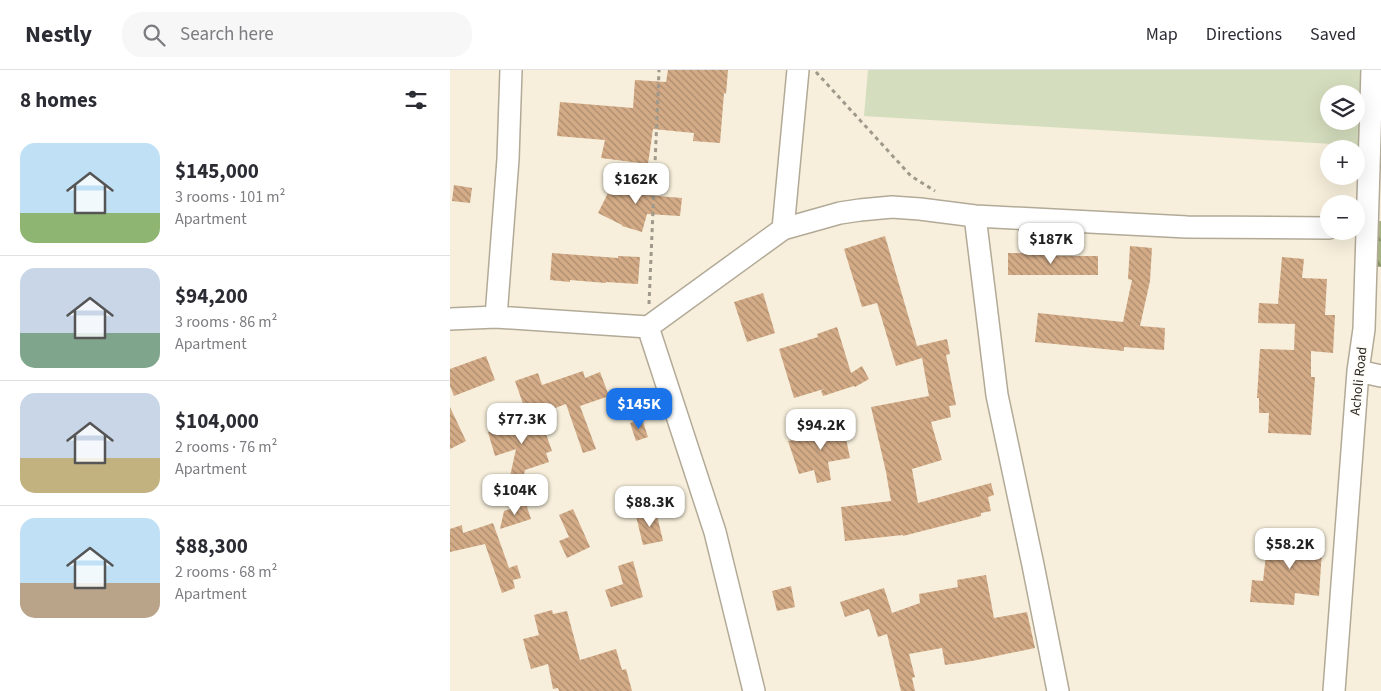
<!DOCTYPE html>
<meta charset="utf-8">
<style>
:root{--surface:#fff;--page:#f7f7f7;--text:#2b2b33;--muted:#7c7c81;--line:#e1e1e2;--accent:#1a73e8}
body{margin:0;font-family:"Source Sans 3",sans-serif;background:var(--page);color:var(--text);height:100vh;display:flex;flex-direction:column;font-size:19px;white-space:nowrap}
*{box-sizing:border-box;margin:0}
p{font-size:16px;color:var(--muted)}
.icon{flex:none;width:28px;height:28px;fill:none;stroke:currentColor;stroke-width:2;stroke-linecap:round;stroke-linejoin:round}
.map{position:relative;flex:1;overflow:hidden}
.details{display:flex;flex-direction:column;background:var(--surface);width:450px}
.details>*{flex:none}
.tools{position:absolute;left:870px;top:15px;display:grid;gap:10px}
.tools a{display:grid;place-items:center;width:45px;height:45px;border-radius:50%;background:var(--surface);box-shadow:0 5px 20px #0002;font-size:25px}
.price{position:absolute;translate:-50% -42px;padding:0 11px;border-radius:10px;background:#fff;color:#222;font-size:16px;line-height:32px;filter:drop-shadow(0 1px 2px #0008)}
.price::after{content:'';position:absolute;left:50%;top:30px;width:15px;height:11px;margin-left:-8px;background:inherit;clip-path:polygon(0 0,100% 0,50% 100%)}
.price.active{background:var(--accent);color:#fff}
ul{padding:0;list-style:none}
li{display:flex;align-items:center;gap:15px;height:125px;padding:0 20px}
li+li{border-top:1px solid var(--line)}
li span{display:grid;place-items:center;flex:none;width:140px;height:100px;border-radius:15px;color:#555}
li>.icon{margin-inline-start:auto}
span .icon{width:60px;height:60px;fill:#fffc;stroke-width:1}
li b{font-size:21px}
h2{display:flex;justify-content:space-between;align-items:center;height:60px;padding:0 20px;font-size:21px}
header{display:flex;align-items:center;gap:30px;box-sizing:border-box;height:70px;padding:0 25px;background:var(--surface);border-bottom:1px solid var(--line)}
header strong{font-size:24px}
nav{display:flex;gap:28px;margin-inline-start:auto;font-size:18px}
.search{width:350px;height:45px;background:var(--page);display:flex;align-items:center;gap:12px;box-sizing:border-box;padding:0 18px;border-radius:20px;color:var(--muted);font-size:19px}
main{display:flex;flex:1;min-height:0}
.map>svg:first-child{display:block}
.forest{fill:url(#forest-firs)}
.pitch{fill:#d4ddbd;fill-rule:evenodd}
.building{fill:url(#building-back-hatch)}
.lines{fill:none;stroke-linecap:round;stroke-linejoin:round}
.minor-casing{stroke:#b2aa97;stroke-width:24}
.path{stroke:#9f998b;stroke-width:3;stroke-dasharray:4 4;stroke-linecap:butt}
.minor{stroke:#fff;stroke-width:21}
.labels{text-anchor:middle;stroke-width:5;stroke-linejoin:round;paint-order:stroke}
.street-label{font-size:14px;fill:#29271f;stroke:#fefdf9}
</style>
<header>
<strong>Nestly</strong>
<div class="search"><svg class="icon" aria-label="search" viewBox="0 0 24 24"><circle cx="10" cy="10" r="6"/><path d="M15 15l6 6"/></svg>Search here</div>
<nav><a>Map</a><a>Directions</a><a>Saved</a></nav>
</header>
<main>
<section class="details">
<h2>8 homes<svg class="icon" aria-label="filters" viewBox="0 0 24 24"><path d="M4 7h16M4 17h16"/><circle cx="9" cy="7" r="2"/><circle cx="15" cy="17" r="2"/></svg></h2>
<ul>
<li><span style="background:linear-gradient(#bfe0f5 70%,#8fb573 0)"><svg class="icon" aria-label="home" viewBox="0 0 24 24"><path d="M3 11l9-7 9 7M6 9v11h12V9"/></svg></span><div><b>$145,000</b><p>3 rooms · 101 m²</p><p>Apartment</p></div></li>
<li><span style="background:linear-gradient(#c9d6e8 65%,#7fa58c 0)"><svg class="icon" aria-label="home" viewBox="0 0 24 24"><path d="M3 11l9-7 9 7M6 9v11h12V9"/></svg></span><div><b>$94,200</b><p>3 rooms · 86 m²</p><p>Apartment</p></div></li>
<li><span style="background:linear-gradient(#c9d6e8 65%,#c2b280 0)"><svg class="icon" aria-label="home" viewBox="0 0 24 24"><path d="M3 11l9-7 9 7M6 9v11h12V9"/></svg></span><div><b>$104,000</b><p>2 rooms · 76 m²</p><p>Apartment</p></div></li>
<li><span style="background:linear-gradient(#bfe0f5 65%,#b9a48a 0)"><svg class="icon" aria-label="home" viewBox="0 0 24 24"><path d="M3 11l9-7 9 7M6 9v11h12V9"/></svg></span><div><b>$88,300</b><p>2 rooms · 68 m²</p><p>Apartment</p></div></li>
</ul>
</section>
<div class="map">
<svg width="931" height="621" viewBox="0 0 931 621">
<defs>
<pattern id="forest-firs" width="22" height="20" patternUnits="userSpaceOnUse" patternTransform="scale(1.25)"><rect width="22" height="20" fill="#a6b383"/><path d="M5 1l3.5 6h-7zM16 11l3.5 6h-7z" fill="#87926b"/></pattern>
<pattern id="building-back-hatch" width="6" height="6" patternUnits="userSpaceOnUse" patternTransform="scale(1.25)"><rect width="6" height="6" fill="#d3ab87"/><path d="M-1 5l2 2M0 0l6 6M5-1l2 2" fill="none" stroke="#ab8b6e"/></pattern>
</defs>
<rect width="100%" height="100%" fill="#f7efdb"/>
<path class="forest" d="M921,151H931V197L918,196Z"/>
<path class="pitch" d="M418,0H920L914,76L414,46ZM879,24H906V51H879Z"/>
<path class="building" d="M218,0H278L276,24L274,23L270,73L243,71L244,63L203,59L198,94L151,88L155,70L107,66L110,32L183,38L185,10L216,12Z
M167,105L187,115L183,124L232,128L230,146L197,144L192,162L172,156V155L148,143Z
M4,115L22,118L20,133L2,131Z
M435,166L467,276L497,269L500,284L496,285L506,335L499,336L501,347L481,352L492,390L462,399L468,433L541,413L544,425L538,427L541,441L531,443V446L453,466V465L395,471L391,437L441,431L436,402L421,337L479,326L472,288L446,296L427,233L412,237L394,179Z
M680,176L702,178L700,211L690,256L715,258L714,280L674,277V281L585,272L588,243L673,252L682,210L678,209Z
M102,183L168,188V186L190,187L188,214L156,212V213L120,210V212L100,210Z
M558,183H598V186H648V205H558Z
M832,187L854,189L852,208L877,209L875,245H885L883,283L861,281V307H865L861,365L818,363L819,343H809V328H807L810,279L844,280L845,254L808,253L809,233L828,234Z
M313,223L325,263L297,272L284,232Z
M387,257L401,303L412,296L419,309L405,317L404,316L373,326L371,321L374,319L344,328L329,279L368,267L367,264Z
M36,286L45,310L4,326L0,316V299Z
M133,301L135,308L150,302L159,326L130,336L146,379L133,383L116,334L78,348L65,311L88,303L92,315Z
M0,337L16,371L0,379Z
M89,344L102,381L96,383L99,392L75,400L72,414L59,411L66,379L45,386L38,362Z
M192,349L198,367L186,371L180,353Z
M392,349L400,388L378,392L381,410L367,413L364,400L349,404L338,371L375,365L372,353Z
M76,434L81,449L50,459L54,441Z
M123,439L140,477L117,488L109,471L119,467L109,445Z
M206,441L213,471L193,475L186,446Z
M43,453L59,498L67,495L71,508L63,510L65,518L52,523L35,474L0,482V459L12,455L13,463Z
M837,461L870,464L868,480H872L869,526L845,523L844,535L800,532L802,510L813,511L818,468L836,470Z
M183,491L193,527L161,537L155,520L173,514L168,496Z
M536,505L544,548L577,542L585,578L522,591L495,595L492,578L459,584L465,607L462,608L465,621H451L437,564L428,567L419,539L395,547L390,532L434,518L442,543L470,533L469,524L508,517L507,510Z
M341,516L345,537L327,541L322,521Z
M102,540L103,544L117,541L130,590L166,579L172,600L176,599L182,621H109L108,618L103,619L98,594L81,599L73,569L89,565L84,545Z"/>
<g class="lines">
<defs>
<path id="minor" d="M525,146L547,325L583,495L608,621
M333,159L348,0
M46,247L58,89L61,0
M0,249L46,247L198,257L333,159L390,143L410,140L442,137L470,139L525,146L737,157L879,158
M198,257L265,462L304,621
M908,301L931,306
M884,621L908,301L914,259L922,0"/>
</defs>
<use href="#minor" class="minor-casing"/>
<path class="path" d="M366,2L461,106L485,121
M199,234L209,0"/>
<use href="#minor" class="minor"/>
</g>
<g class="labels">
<g class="street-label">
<text transform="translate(908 311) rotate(-84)" y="5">Acholi Road</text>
</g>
</g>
</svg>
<div class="tools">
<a><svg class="icon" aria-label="layers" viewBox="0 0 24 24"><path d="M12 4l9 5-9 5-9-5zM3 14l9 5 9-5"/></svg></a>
<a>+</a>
<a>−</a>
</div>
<b class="price" style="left:186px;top:135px">$162K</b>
<b class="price" style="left:601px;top:195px">$187K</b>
<b class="price active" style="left:189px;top:360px">$145K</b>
<b class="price" style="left:72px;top:375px">$77.3K</b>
<b class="price" style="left:371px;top:381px">$94.2K</b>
<b class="price" style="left:65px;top:446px">$104K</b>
<b class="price" style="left:200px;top:458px">$88.3K</b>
<b class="price" style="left:840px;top:500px">$58.2K</b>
</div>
</main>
